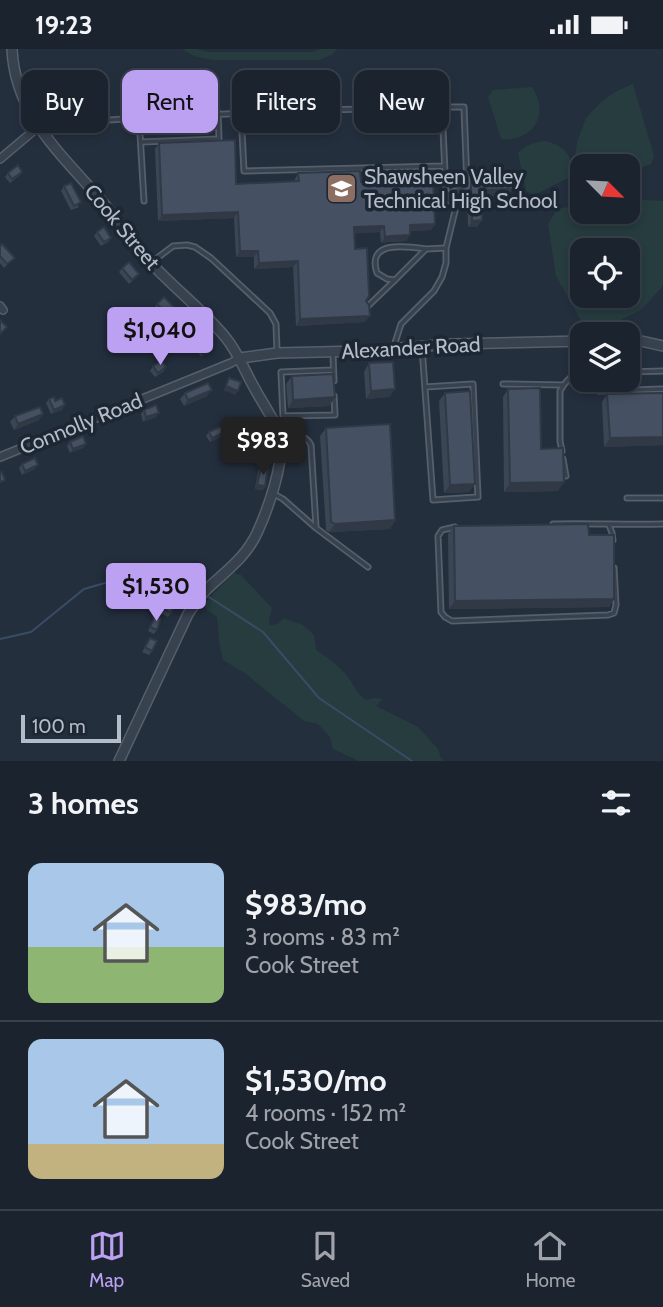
<!DOCTYPE html>
<meta charset="utf-8">
<style>
:root{--surface:#1b232e;--page:#282f3a;--text:#f1f3f6;--muted:#a0a4aa;--line:#39404a;--accent:#bca0f2}
body{margin:0;font-family:Cabin,sans-serif;background:var(--page);color:var(--text);height:100vh;display:flex;flex-direction:column;font-size:26px;white-space:nowrap}
*{box-sizing:border-box;margin:0}
p{font-size:23px;color:var(--muted)}
.icon{flex:none;width:38px;height:38px;fill:none;stroke:currentColor;stroke-width:2;stroke-linecap:round;stroke-linejoin:round}
.map{position:relative;height:712px;overflow:hidden}
.side{display:flex;flex-direction:column;background:var(--surface);flex:1}
.side>*{flex:none}
.guide{position:absolute;left:21px;top:21px;width:621px;height:63px;display:flex;gap:14px}
.needle{width:46px;rotate:114deg}
.buttons{position:absolute;left:570px;top:105px;display:grid;gap:14px}
.buttons a{display:grid;place-items:center;width:70px;height:70px;border-radius:14px;background:var(--surface);box-shadow:0 4px 10px #0003,0 0 0 2px var(--line);font-size:35px}
.scale{position:absolute;left:21px;bottom:18px;width:100px;box-sizing:border-box;padding-left:7px;border:4px solid #b4bcc9;border-top:0;font-size:19px;line-height:24px;white-space:nowrap;color:#b4bcc9;-webkit-text-stroke:5px #1d2633;paint-order:stroke}
.price{position:absolute;translate:-50% -60px;padding:0 16px;border-radius:7px;background:var(--accent);color:#111;font-size:23px;line-height:46px;filter:drop-shadow(0 2px 4px #0008)}
.price::after{content:'';position:absolute;left:50%;top:42px;width:21px;height:16px;margin-left:-10px;background:inherit;clip-path:polygon(0 0,100% 0,50% 100%)}
.price.selected{background:#222;color:#fff}
ul{padding:0;list-style:none}
li{display:flex;align-items:center;gap:21px;height:175px;padding:0 28px}
li+li{border-top:2px solid var(--line)}
li span{display:grid;place-items:center;flex:none;width:196px;height:140px;border-radius:14px;color:#555}
li>.icon{margin-inline-start:auto}
span .icon{width:84px;height:84px;fill:#fffc;stroke-width:1}
li b{font-size:30px}
h2{display:flex;justify-content:space-between;align-items:center;height:84px;padding:0 28px;font-size:30px}
.tag{padding:0 24px;border-radius:14px;background:var(--surface);box-shadow:0 4px 10px #0003,0 0 0 2px var(--line);font-size:24px;line-height:63px}
.tag.selected{background:var(--accent);color:#111}
.status{display:flex;justify-content:space-between;align-items:center;height:49px;padding:0 35px;background:var(--surface);direction:ltr}
.status svg{height:19px;fill:currentColor}
.tabs{display:flex;justify-content:space-around;align-items:center;height:98px;border-top:2px solid var(--line);background:var(--surface);font-size:19px;color:var(--muted)}
.tabs a{display:grid;justify-items:center;gap:4px}
.tabs .selected{color:var(--accent)}
.map>svg:first-child{display:block}
.green{fill:#263c3f;fill-rule:evenodd}
.lines{fill:none;stroke-linecap:round;stroke-linejoin:round}
.stream{stroke:#394c67;stroke-width:2}
.service-casing{stroke:#565f6c;stroke-width:7}
.minor-casing{stroke:#565f6c;stroke-width:10}
.tertiary-casing{stroke:#565f6c;stroke-width:12}
.service{stroke:#38414e;stroke-width:3.5}
.minor{stroke:#38414e;stroke-width:7}
.tertiary{stroke:#38414e;stroke-width:9}
.wall{fill:#3b4654}
.shaded-wall{fill:#303945}
.building{fill:#455162;stroke:#303945;stroke-width:2}
.labels{text-anchor:middle;stroke-width:7;stroke-linejoin:round;paint-order:stroke}
.poi-label{font-size:21px;fill:#b4bcc9;stroke:#1d2633;text-anchor:start}
.street-label{font-size:21px;fill:#b4bcc9;stroke:#1d2633}
</style>
<div class="status"><b>19:23</b><svg viewBox="0 0 49 12"><path d="M0 12V9h3v3zM5 12V6h3v6zM10 12V3h3v9zM15 12V0h3v12zM26 1h20v11H26zM47 4h2v5h-2z"/></svg></div>
<div class="map">
<svg width="663" height="712" viewBox="0 0 663 712">
<rect width="100%" height="100%" fill="#242f3e"/>
<path class="green" d="M183,0H197L207,3H313L320,0H337L333,5L319,11H213C201,9 192,8 183,0Z
M633,35L654,107L651,115L628,124V117H583L582,140L575,112L577,93L586,69L602,52L617,42Z
M532,38C550,65 534,93 501,90L488,48L493,41Z
M545,92C564,96 573,107 574,126L534,146L526,142L518,104C526,96 533,93 545,92Z
M628,150L663,152V235L661,239L642,260L629,267L613,274L584,277L556,227L548,175L557,160L583,155V163H628ZM583,201H628V247H583Z
M234,524L241,526L272,559L269,571L270,576L278,575L283,569L303,576L314,586L316,601C327,608 339,617 348,628C354,636 356,644 366,651L374,649L383,650L376,657L418,678L438,700L441,709L445,712H359L333,700L330,688L318,675L304,672L246,625L223,611L219,592L217,568L207,561L204,554Z"/>
<g class="lines">
<path class="stream" d="M209,548L263,583L319,649L412,712
M0,590L31,583L84,540L126,528L134,534L193,536L200,541"/>
<defs>
<path id="service" d="M442,58H464L467,137L446,146
M241,63L244,122L444,117
M139,68L144,152
M40,77L51,75C181,65 311,61 442,58L446,146L455,162L446,199
M141,93L219,90L218,64
M152,213L173,197L187,196L195,198L211,209L270,264L276,275L277,302
M368,257L395,231L387,230L377,224C366,191 406,197 426,200L395,231
M422,298L433,451L478,448L473,335L425,338
M393,300L401,275L434,242L442,228L446,214V199L426,200
M333,305L334,332
M333,321L281,323L283,367L335,366L334,347
M628,323L663,322
M599,331V342L663,340
M503,335L562,336
M282,388C294,387 305,384 311,396L316,478
M562,402L560,392V342C563,335 566,333 571,328C579,319 578,306 579,294
M563,410L566,427
M274,445L283,450L316,479L368,518
M627,449H663
M553,475C590,474 626,476 663,475
M609,476L612,484L613,491
M455,478L442,481L438,487L441,563L445,568L452,572L608,566L614,564L616,556L614,519"/>
<path id="minor" d="M0,110L38,78
M0,257L3,261
M0,408L231,314L240,309"/>
<path id="tertiary" d="M12,0C15,68 64,107 105,156C120,175 134,196 151,214C175,240 204,262 226,289C239,305 245,323 255,340C261,352 277,374 280,387C285,413 268,460 257,484C245,510 223,524 204,543C198,550 193,558 188,565L119,712
M628,291L641,292L663,297
M240,309L277,304L362,302L452,295L583,292"/>
</defs>
<use href="#service" class="service-casing"/>
<use href="#minor" class="minor-casing"/>
<use href="#tertiary" class="tertiary-casing"/>
<use href="#service" class="service"/>
<use href="#minor" class="minor"/>
<use href="#tertiary" class="tertiary"/>
</g>
<path class="wall" d="M159,94L236,135L294,132L298,124L361,133L435,175L431,181L410,182L406,192L387,193L381,194L380,183L354,184L355,200L366,252L365,273L296,277L293,218L254,220V208H236L234,169L158,172L155,100Z
M22,123L19,127L10,134L5,128L8,124Z
M489,129L509,146L481,147L482,171L477,178H468L467,142L471,136L486,134Z
M64,137L79,158L71,161L61,142Z
M97,183L111,189L108,193L101,197L94,187Z
M0,197L15,209L4,219L0,214Z
M122,219L136,229L129,235L119,223Z
M157,255L171,263L164,269L154,259Z
M195,289L209,304L201,308L192,293Z
M369,314L395,340L389,348L366,350L364,323Z
M153,317L166,318L164,322L155,328L150,322Z
M292,327L335,348L329,357L288,359L286,335Z
M508,340L541,400L558,442L504,443L503,348Z
M185,344L207,347L184,357L180,350Z
M445,344L475,435L469,443L444,444L439,352Z
M663,344V396L604,398L602,353L607,345Z
M49,350L55,352L62,361L51,365L46,354Z
M144,361L156,368L143,373L141,365Z
M15,367L39,371L14,381L10,373Z
M326,379L395,471L390,480L329,483L326,481L320,387Z
M209,383H225L222,387L210,393L206,387Z
M266,386L259,394L257,399L250,405L244,399L247,395Z
M70,393L86,395L83,399L70,404L67,397Z
M22,415L35,420L22,426L19,419Z
M261,418L265,437L263,441L255,440L258,422Z
M454,477L589,486L614,550L609,558L449,560L448,485Z
M169,550L171,564L168,568L161,564Z
M155,567L157,581L154,585L148,582Z
M150,589L152,602L149,606L142,603Z"/>
<path class="shaded-wall" d="M513,140L509,146L476,148L480,141Z
M238,163L234,169L158,172L162,166Z
M482,171L477,178H468L472,172Z
M435,175L431,181L406,182L410,176Z
M384,177L380,183L349,185L354,178Z
M410,186L406,192L387,193L381,194L385,188L391,187Z
M240,202H258L254,208H236Z
M298,212L293,218L254,220L259,214Z
M370,267L365,273L296,277L300,270Z
M212,300L209,304L201,308L203,304Z
M226,337L238,342L235,346L223,341Z
M395,340L389,348L366,350L371,342Z
M212,341L207,347L184,357L188,351Z
M335,348L329,357L288,359L293,351Z
M65,356L62,361L51,365L54,361Z
M159,364L156,368L143,373L146,368Z
M43,365L39,371L14,381L18,375Z
M225,383L222,387L210,393L212,389Z
M663,388V396L604,398L610,389Z
M86,395L83,399L70,404L73,400Z
M38,416L35,420L22,426L25,422Z
M564,433L558,442L504,443L510,434Z
M475,435L469,443L444,444L450,436Z
M257,436L265,437L263,441L255,440Z
M395,471L390,480L329,483L335,475Z
M614,550L609,558L449,560L455,552Z"/>
<path class="building" d="M235,91L236,135L299,132L298,124L360,122L361,133L433,130L435,175L410,176V186L391,187L385,188L384,177L354,178L355,200L367,199L369,247L366,252L369,256L370,267L300,270L298,212L259,214L258,202H240L238,163L162,166L159,94Z
M18,116L22,123L12,130L8,124Z
M513,128V140L480,141L482,171L472,172L471,136L490,134L489,129Z
M71,134L81,153L74,157L64,137Z
M104,178L111,189L104,193L97,183Z
M2,195L15,209L7,215L0,207V197Z
M129,213L139,225L132,231L122,219Z
M164,248L174,258L167,265L157,255Z
M0,271L7,278L0,285Z
M204,284L212,300L203,304L195,289Z
M162,312L166,318L158,324L153,317Z
M393,313L395,340L371,342L369,314Z
M333,325L335,348L293,351L292,327Z
M229,329L241,333L238,342L226,337Z
M208,334L212,341L188,351L185,344Z
M540,339L541,400L563,399L564,433L510,434L508,340Z
M470,342L475,435L450,436L445,344Z
M663,344V388L610,389L607,345Z
M54,348L55,352L62,349L65,356L54,361L49,350Z
M156,356L159,364L146,368L144,361Z
M40,358L43,365L18,375L15,367Z
M390,375L395,471L335,475L331,473L326,379Z
M222,377L225,383L212,389L209,383Z
M261,381L266,386L258,393L260,395L253,401L247,395Z
M83,387L86,395L73,400L70,393Z
M35,409L38,416L25,422L22,415Z
M261,418L268,419L265,437L257,436Z
M2,423L5,431L0,433V424Z
M588,475L589,486H614V550L455,552L454,477Z
M169,550L176,553L171,564L164,560Z
M155,567L161,570L157,581L150,578Z
M150,589L157,592L152,602L145,598Z"/>
<defs>
<symbol id="school-square" viewBox="-11 -11 22 22"><rect x="-9" y="-9" width="18" height="18" rx="4" fill="#8d6e63" stroke="#1d2633"/><path d="M0-5L7-2L0 1L-7-2ZM-4 1L0 2.5L4 1V4Q0 6-4 4Z" fill="#fff"/></symbol>
</defs>
<g fill-rule="evenodd">
<use href="#school-square" x="324" y="122" width="35" height="35"/>
</g>
<g class="labels">
<g class="poi-label">
<text x="364" y="135">Shawsheen Valley<tspan x="364" dy="24">Technical High School</tspan></text>
</g>
<g class="street-label">
<text transform="translate(122 178) rotate(50)" y="7">Cook Street</text>
<text transform="translate(411 299) rotate(-3)" y="7">Alexander Road</text>
<text transform="translate(81 375) rotate(-22)" y="7">Connolly Road</text>
</g>
</g>
</svg>
<div class="buttons">
<a><svg class="needle" viewBox="-14 -14 28 28"><path d="M0-13l5 13h-10z" fill="#e53935"/><path d="M0 13l5-13h-10z" fill="#a0a4aa"/></svg></a>
<a><svg class="icon" aria-label="locate" viewBox="0 0 24 24"><circle cx="12" cy="12" r="6"/><path d="M12 2v4M12 18v4M2 12h4M18 12h4"/></svg></a>
<a><svg class="icon" aria-label="layers" viewBox="0 0 24 24"><path d="M12 4l9 5-9 5-9-5zM3 14l9 5 9-5"/></svg></a>
</div>
<div class="scale">100 m</div>
<b class="price" style="left:160px;top:318px">$1,040</b>
<b class="price selected" style="left:263px;top:428px">$983</b>
<b class="price" style="left:156px;top:574px">$1,530</b>
<div class="guide">
<a class="tag">Buy</a>
<a class="tag selected">Rent</a>
<a class="tag">Filters</a>
<a class="tag">New</a>
</div>
</div>
<section class="side">
<h2>3 homes<svg class="icon" aria-label="filters" viewBox="0 0 24 24"><path d="M4 7h16M4 17h16"/><circle cx="9" cy="7" r="2"/><circle cx="15" cy="17" r="2"/></svg></h2>
<ul>
<li><span style="background:linear-gradient(#a9c7e8 60%,#8fb573 0)"><svg class="icon" aria-label="home" viewBox="0 0 24 24"><path d="M3 11l9-7 9 7M6 9v11h12V9"/></svg></span><div><b>$983/mo</b><p>3 rooms · 83 m²</p><p>Cook Street</p></div></li>
<li><span style="background:linear-gradient(#a9c7e8 75%,#c2b280 0)"><svg class="icon" aria-label="home" viewBox="0 0 24 24"><path d="M3 11l9-7 9 7M6 9v11h12V9"/></svg></span><div><b>$1,530/mo</b><p>4 rooms · 152 m²</p><p>Cook Street</p></div></li>
</ul>
</section>
<nav class="tabs">
<a class="selected"><svg class="icon" aria-label="map" viewBox="0 0 24 24"><path d="M3 6l6-2 6 2 6-2v14l-6 2-6-2-6 2zM9 4v14M15 6v14"/></svg>Map</a>
<a><svg class="icon" aria-label="saved" viewBox="0 0 24 24"><path d="M7 4h10v16l-5-4-5 4z"/></svg>Saved</a>
<a><svg class="icon" aria-label="home" viewBox="0 0 24 24"><path d="M3 11l9-7 9 7M6 9v11h12V9"/></svg>Home</a>
</nav>
